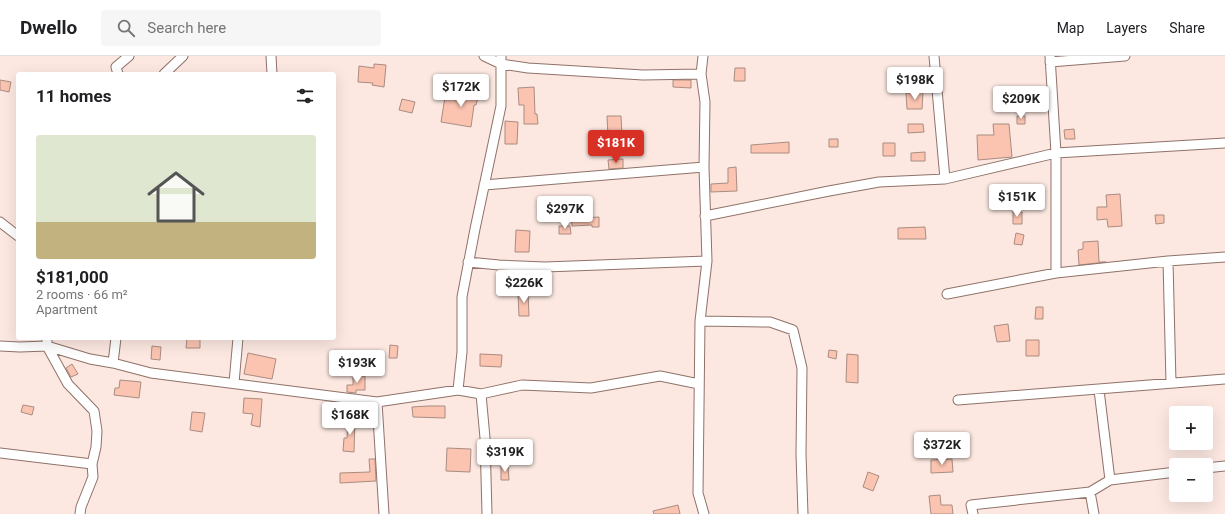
<!DOCTYPE html>
<meta charset="utf-8">
<style>
:root{--surface:#fff;--page:#f6f6f6;--text:#202124;--muted:#757577;--line:#e0e0e0;--accent:#d93025}
body{margin:0;font-family:Roboto,sans-serif;background:var(--page);color:var(--text);height:100vh;display:flex;flex-direction:column;font-size:15px;white-space:nowrap}
*{box-sizing:border-box;margin:0}
p{font-size:13px;color:var(--muted)}
.icon{flex:none;width:22px;height:22px;fill:none;stroke:currentColor;stroke-width:2;stroke-linecap:round;stroke-linejoin:round}
.map{position:relative;flex:1;overflow:hidden}
.side{position:absolute;left:16px;top:16px;width:320px;height:268px;display:flex;flex-direction:column;background:var(--surface);border-radius:4px;box-shadow:0 4px 16px #0002}
.side>*{flex:none}
.buttons{position:absolute;left:1169px;top:350px;display:grid;gap:8px}
.buttons a{display:grid;place-items:center;width:44px;height:44px;border-radius:4px;background:var(--surface);box-shadow:0 4px 16px #0002;font-size:20px}
.price{position:absolute;translate:-50% -34px;padding:0 9px;border-radius:4px;background:#fff;color:#222;font-size:13px;line-height:26px;filter:drop-shadow(0 1px 2px #0008)}
.price::after{content:'';position:absolute;left:50%;top:24px;width:12px;height:9px;margin-left:-6px;background:inherit;clip-path:polygon(0 0,100% 0,50% 100%)}
.price.current{background:var(--accent);color:#fff}
ul{padding:0;list-style:none}
li{display:grid;align-content:center;gap:8px;height:212px;padding:0 20px}
li span{display:grid;place-items:center;height:124px;border-radius:4px;color:#555}
li>.icon{margin-inline-start:auto}
span .icon{width:72px;height:72px;fill:#fffc;stroke-width:1}
li b{font-size:17px}
h2{display:flex;justify-content:space-between;align-items:center;height:48px;padding:0 20px;font-size:17px}
header{display:flex;align-items:center;gap:24px;box-sizing:border-box;height:56px;padding:0 20px;background:var(--surface);border-bottom:1px solid var(--line)}
header strong{font-size:19px}
nav{display:flex;gap:22px;margin-inline-start:auto;font-size:14px}
.search{width:280px;height:36px;background:var(--page);display:flex;align-items:center;gap:10px;box-sizing:border-box;padding:0 14px;border-radius:4px;color:var(--muted);font-size:15px}
.map>svg:first-child{display:block}
.building{fill:#fbc4b1;stroke:#aa8c81}
.lines{fill:none;stroke-linecap:round;stroke-linejoin:round}
.minor-casing{stroke:#8f7268;stroke-width:11}
.minor{stroke:#fff;stroke-width:9}
</style>
<header>
<strong>Dwello</strong>
<div class="search"><svg class="icon" aria-label="search" viewBox="0 0 24 24"><circle cx="10" cy="10" r="6"/><path d="M15 15l6 6"/></svg>Search here</div>
<nav><a>Map</a><a>Layers</a><a>Share</a></nav>
</header>
<div class="map">
<svg width="1225" height="458" viewBox="0 0 1225 458">
<rect width="100%" height="100%" fill="#fce8e1"/>
<path class="building" d="M374,8L386,9L384,31L372,29L373,27L358,26L359,10L374,12Z
M735,12H745V25H734Z
M0,24L11,26L9,36L0,34Z
M673,24H691V32L673,31Z
M463,29L480,34L476,49H474L471,71L441,66L445,41L459,45Z
M534,31L535,58H537L538,68H524V49H519L518,32Z
M923,36L922,53H907L906,37Z
M402,43L415,46L412,57L399,54Z
M607,60H621L622,80H608Z
M1017,60H1025V68H1017Z
M505,65L518,66L517,88H505Z
M908,68H923L924,76L908,77Z
M993,68H1009L1012,101L978,104L977,79H994Z
M1074,73L1075,83H1065L1064,74Z
M829,83H838V91H829Z
M789,86V97H751V89Z
M883,87H895V100H883Z
M925,96V105H911V97Z
M623,103V112L609,113L608,104Z
M736,111L737,135L711,136V128L728,127V112Z
M1120,138L1122,170L1108,171L1107,163L1097,164V151H1107L1106,139Z
M571,151H583V162L599,161V171H592V169L572,170Z
M1013,155L1022,156V168H1013Z
M1155,159H1164V167L1156,168Z
M559,170H570L571,178H559Z
M925,171L926,183H898V172Z
M516,174L530,175L529,196H515Z
M1016,177L1024,179L1022,189L1014,188Z
M1098,185L1099,206H1106L1079,209L1078,194L1083,193V186Z
M518,237H528L529,260H519Z
M1036,251H1043V263H1035Z
M1008,268L1010,285L997,286L994,270Z
M187,282H200V292H186Z
M1026,284H1039V300H1026Z
M390,289L398,290L397,302H389Z
M152,290L161,291L160,304L151,303Z
M829,294L837,295L836,303L828,301Z
M248,297L276,303L272,323L244,318Z
M358,297L367,298V305H358Z
M480,298L502,299L501,311L480,310Z
M847,298L858,299V327L846,326Z
M72,308L78,318L71,321L66,312Z
M353,320H365V334H356V337L347,336V329H353Z
M120,324L141,326L139,342L114,339L115,332H119Z
M244,342L262,343L260,371L251,369L253,358L243,357Z
M23,349L34,351L32,359L21,356Z
M428,350H445V362L413,361L412,351Z
M192,356L205,357L202,376L190,374Z
M348,360L355,361L354,396L343,395L344,382H347Z
M447,392L471,393L470,416L446,415Z
M369,403H375L376,425L340,427V417L370,416Z
M952,403L953,416L931,417V404Z
M501,410H508L509,424H501Z
M868,416L879,420L873,435L863,431Z
M940,439L941,449H952L953,458H931L929,440Z
M678,449L680,458H654L653,455Z"/>
<g class="lines">
<defs>
<path id="minor" d="M271,0L272,18
M484,0L501,8L528,12L643,19L701,18
M703,0L701,18L705,46L704,111L707,205L700,265L698,437L704,458
M934,0L945,123
M1050,0L1056,97V217
M1050,6L1125,0
M118,18L116,11L129,0
M164,18L183,0
M484,129L704,111
M705,160L829,135L879,126L945,123L1056,97L1225,87
M0,166L18,180
M1168,205L1171,327
M468,206L499,209L545,211L707,205
M947,238L1056,217L1168,205L1225,201
M700,265L770,266L793,274L802,312L801,398L803,458
M47,282V290L68,328L94,355L97,375L96,391L92,408L93,421L81,451L80,458
M0,290L20,291L47,290L90,303L113,307L116,282
M113,307L151,317L377,346L458,334L481,338L522,329L591,332L660,320L699,328
M234,327L238,282
M458,334L462,296V241L475,173L501,50V0
M1099,334L1110,424
M481,338L485,382L487,458
M958,344L1225,323
M377,346L384,458
M0,397L92,408
M1206,412L1225,410
M1090,436L1094,458
M973,458L971,449L1090,436L1110,424L1176,416"/>
</defs>
<use href="#minor" class="minor-casing"/>
<use href="#minor" class="minor"/>
</g>
</svg>
<div class="buttons">
<a>+</a>
<a>−</a>
</div>
<b class="price" style="left:915px;top:45px">$198K</b>
<b class="price" style="left:461px;top:52px">$172K</b>
<b class="price" style="left:1021px;top:64px">$209K</b>
<b class="price current" style="left:616px;top:108px">$181K</b>
<b class="price" style="left:1017px;top:162px">$151K</b>
<b class="price" style="left:565px;top:174px">$297K</b>
<b class="price" style="left:524px;top:248px">$226K</b>
<b class="price" style="left:357px;top:328px">$193K</b>
<b class="price" style="left:350px;top:380px">$168K</b>
<b class="price" style="left:942px;top:410px">$372K</b>
<b class="price" style="left:505px;top:417px">$319K</b>
<section class="side">
<h2>11 homes<svg class="icon" aria-label="filters" viewBox="0 0 24 24"><path d="M4 7h16M4 17h16"/><circle cx="9" cy="7" r="2"/><circle cx="15" cy="17" r="2"/></svg></h2>
<ul>
<li><span style="background:linear-gradient(#dfe7d0 70%,#c2b280 0)"><svg class="icon" aria-label="home" viewBox="0 0 24 24"><path d="M3 11l9-7 9 7M6 9v11h12V9"/></svg></span><div><b>$181,000</b><p>2 rooms · 66 m²</p><p>Apartment</p></div></li>
</ul>
</section>
</div>
